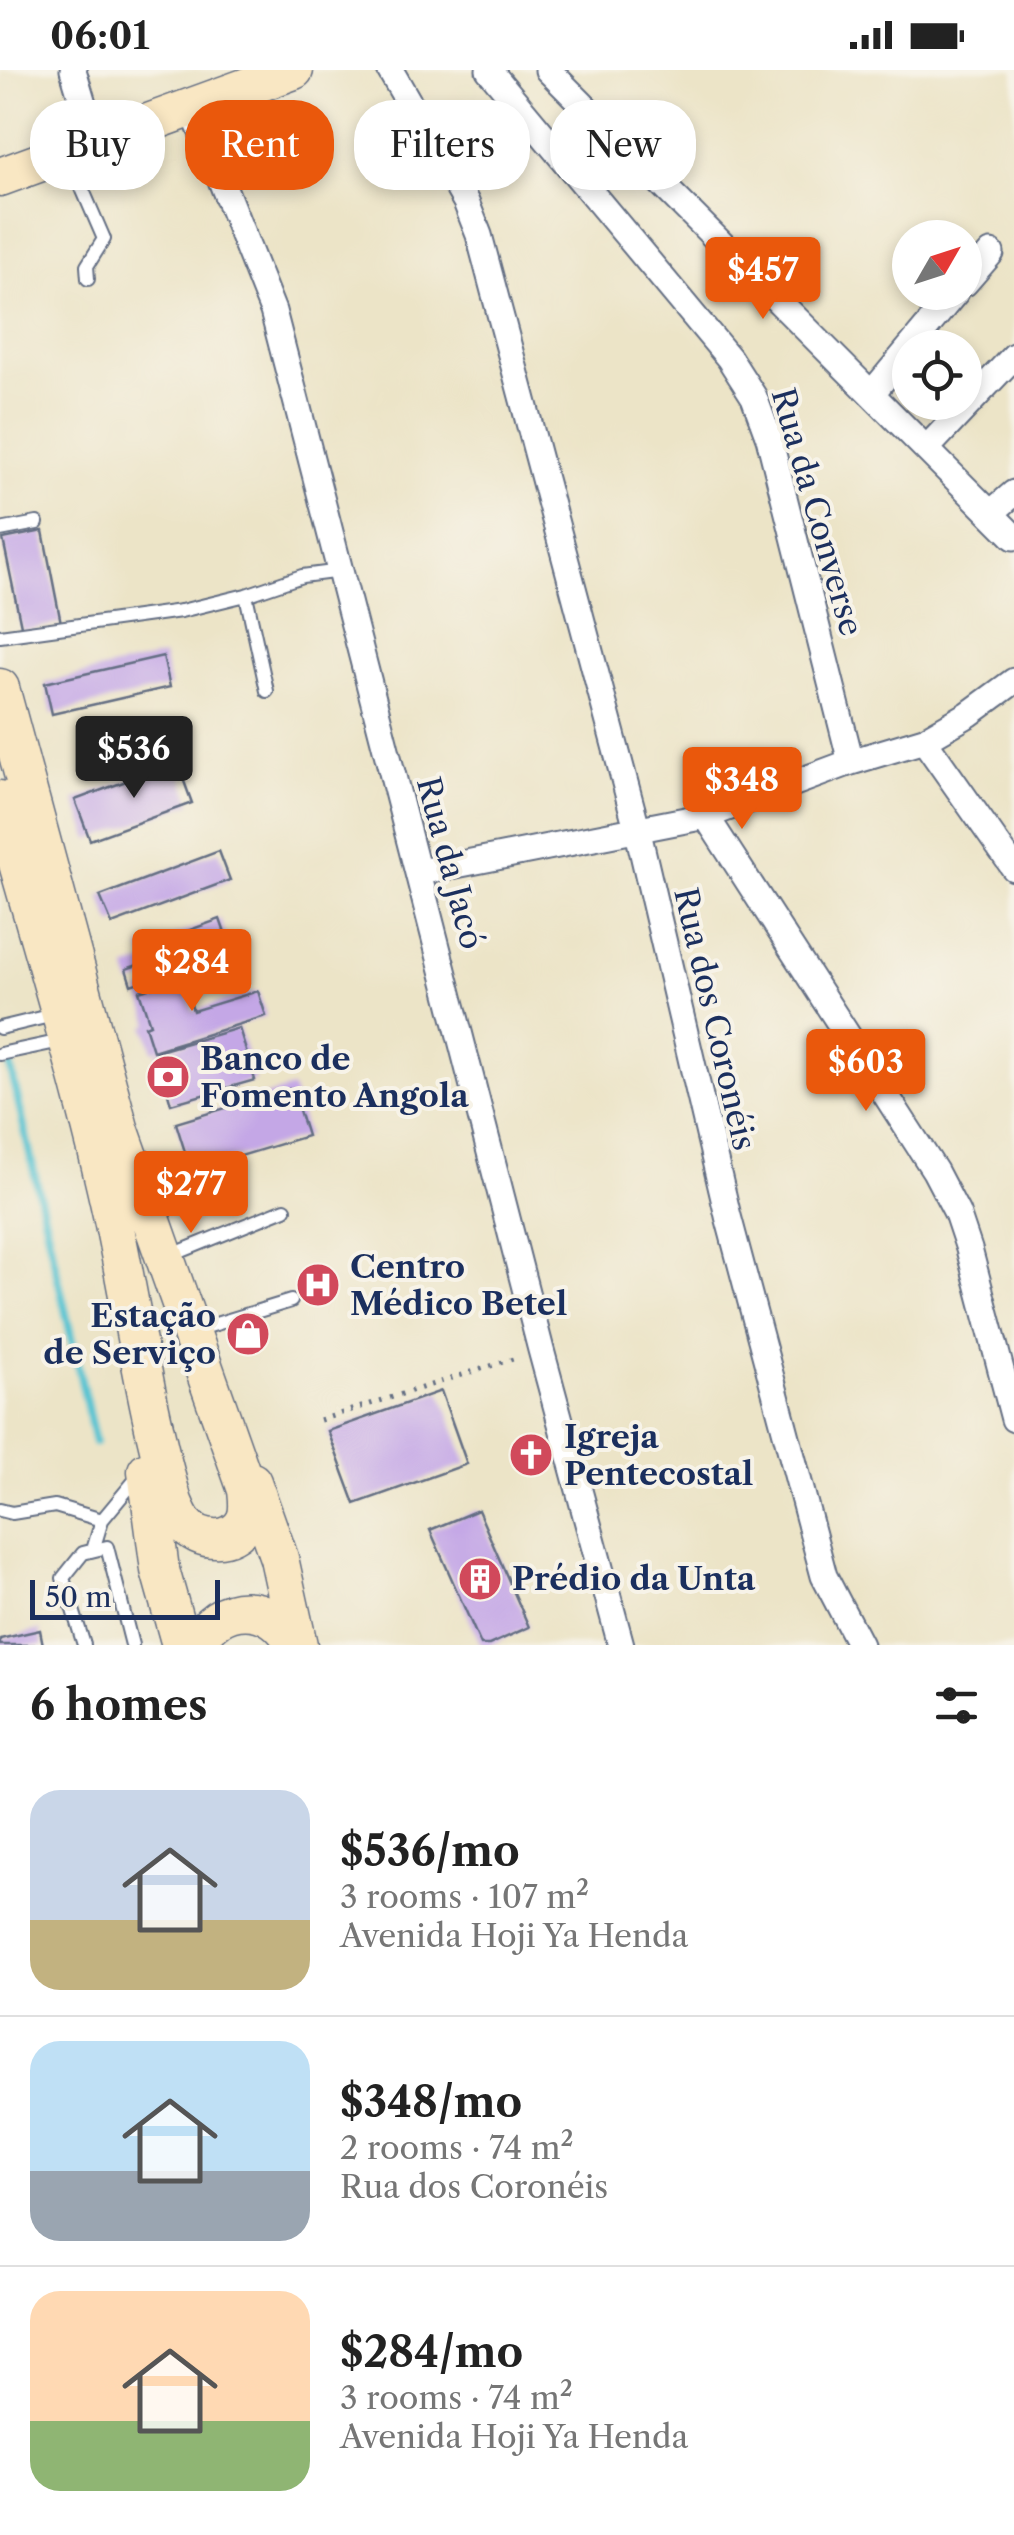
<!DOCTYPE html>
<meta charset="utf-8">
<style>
:root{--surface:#fff;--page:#f6f6f6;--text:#222;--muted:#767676;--line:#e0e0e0;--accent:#ea580c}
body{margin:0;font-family:"Libre Caslon Text",serif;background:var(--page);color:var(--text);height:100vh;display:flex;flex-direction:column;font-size:38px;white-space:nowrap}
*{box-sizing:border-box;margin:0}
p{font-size:32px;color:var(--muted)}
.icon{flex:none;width:55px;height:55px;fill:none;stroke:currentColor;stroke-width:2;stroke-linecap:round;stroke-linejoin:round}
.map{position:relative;height:1575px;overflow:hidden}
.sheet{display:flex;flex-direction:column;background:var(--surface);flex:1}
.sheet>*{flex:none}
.hud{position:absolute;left:30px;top:30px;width:955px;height:90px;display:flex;gap:20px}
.needle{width:65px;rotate:51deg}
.buttons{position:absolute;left:892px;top:150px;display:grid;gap:20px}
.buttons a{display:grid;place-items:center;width:90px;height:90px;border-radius:50%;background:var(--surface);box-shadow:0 5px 15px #0003;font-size:50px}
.scale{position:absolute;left:30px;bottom:25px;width:190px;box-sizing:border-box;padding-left:10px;border:5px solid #1b2f5e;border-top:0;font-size:28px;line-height:35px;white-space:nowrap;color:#1b2f5e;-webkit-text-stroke:8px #f7f3e8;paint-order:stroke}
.price{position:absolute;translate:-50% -85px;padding:0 22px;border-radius:10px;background:var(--accent);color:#fff;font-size:32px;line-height:65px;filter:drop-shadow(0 2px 5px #0008)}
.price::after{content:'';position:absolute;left:50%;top:60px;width:30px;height:22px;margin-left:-15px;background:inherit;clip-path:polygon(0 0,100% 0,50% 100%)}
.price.on{background:#222;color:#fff}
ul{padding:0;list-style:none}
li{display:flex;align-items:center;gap:30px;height:250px;padding:0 30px}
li+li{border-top:2px solid var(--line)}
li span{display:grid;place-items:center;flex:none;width:280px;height:200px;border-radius:30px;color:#555}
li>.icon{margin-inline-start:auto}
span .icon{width:120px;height:120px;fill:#fffc;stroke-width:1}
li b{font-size:42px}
h2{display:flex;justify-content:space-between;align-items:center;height:120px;padding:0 30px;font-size:42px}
.pill{padding:0 35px;border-radius:40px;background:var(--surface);box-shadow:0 5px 15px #0003;font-size:35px;line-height:90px}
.pill.on{background:var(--accent);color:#fff}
.status{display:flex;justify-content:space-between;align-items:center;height:70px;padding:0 50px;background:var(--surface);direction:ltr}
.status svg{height:28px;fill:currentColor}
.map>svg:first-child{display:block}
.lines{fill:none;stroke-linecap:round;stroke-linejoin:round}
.stream{stroke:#58c4d2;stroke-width:8}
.building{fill:#c4a7e6}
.lane-casing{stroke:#646e83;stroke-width:16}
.street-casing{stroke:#646e83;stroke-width:29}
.secondary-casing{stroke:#646e83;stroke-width:41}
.path{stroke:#646e83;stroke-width:5;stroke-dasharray:2.5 8;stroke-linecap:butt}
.lane{stroke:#fff;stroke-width:12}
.street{stroke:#fff;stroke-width:25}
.secondary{stroke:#f9e7c3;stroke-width:38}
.labels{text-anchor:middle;stroke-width:8;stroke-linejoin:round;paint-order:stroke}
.street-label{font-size:32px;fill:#1b2f5e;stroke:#f7f3e8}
.poi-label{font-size:32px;font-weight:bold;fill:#1b2f5e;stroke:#f7f3e8;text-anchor:start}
</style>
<div class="status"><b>06:01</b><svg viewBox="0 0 49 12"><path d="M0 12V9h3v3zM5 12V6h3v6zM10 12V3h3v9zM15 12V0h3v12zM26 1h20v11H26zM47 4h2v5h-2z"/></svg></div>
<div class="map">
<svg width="1014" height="1575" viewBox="0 0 1014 1575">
<rect width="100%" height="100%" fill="#f7f3e8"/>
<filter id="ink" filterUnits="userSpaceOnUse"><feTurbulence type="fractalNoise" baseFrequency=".01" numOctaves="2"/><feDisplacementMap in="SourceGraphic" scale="20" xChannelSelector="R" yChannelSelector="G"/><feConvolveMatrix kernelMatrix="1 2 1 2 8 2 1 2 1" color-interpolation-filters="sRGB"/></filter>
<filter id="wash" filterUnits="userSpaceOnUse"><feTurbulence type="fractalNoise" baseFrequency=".0048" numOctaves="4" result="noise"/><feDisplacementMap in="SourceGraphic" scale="40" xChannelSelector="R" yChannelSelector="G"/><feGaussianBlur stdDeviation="2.25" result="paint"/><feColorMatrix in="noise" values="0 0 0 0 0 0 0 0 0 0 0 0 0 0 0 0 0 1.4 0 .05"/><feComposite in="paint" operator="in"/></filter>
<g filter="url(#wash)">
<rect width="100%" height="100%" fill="#ece4c7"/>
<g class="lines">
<path class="stream" d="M10,995L95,1372"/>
</g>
<g id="blocks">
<path class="building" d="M43,461L61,553L22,561L3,469Z
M163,586L170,617L52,644L45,613Z
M177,692L192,733L90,770L75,730Z
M219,781L230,810L112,854L100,826Z
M220,849L231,880L131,915L126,899L146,892L140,878Z
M183,907L193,941L258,921L266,946L153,981L145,956L150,954L139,921Z
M239,958L255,1010L171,1034L156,982Z
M292,1018L307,1066L191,1101L176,1053Z
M441,1321L467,1394L355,1434L328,1361Z
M478,1440L529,1557L489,1575H481L430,1460Z
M40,1560L43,1575H0V1569Z"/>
</g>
</g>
<g filter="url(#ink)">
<use href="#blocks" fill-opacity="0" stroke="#646e83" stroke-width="2.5"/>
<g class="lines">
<defs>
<path id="lane" d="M69,88L104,169L87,196L88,209
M0,460L37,453
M246,525L267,621
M0,566L181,541L246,525L302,506L341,501
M0,958L58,944
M0,984L66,970
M167,1187L285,1139
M193,1261L291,1231
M0,1440L12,1443L55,1436L102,1450
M93,1480L102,1450L141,1403
M84,1575L63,1508L83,1483L107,1477L132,1575"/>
<path id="street" d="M73,0L94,70
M390,0L466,132L479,165L637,758L728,1146L824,1506L860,1575
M489,0L729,288L754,327L769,368L851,692
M548,0L1014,467
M191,35L273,241L541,1280L621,1575
M965,213L991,183
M872,323L956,222
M927,378L1014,286
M991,443L1014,423
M924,670L1014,798
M706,746L935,1101L957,1143L969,1179L1014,1349
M420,802L706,746L851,692L924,670L969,644L1014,611"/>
<path id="secondary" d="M0,107L294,0
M0,618L119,1058L247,1420C248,1431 250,1441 245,1451C233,1475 199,1472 184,1453C179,1447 176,1439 173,1432C146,1339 133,1243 113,1149C82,1008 39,870 0,730
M147,1401L160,1500L181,1575
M252,1412L279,1488L298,1575
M197,1575C216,1529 275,1529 294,1575"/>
</defs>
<use href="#lane" class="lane-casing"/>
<use href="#street" class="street-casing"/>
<use href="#secondary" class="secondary-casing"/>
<path class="path" d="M320,1350L519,1287"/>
<use href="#lane" class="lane"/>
<use href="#street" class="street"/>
<use href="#secondary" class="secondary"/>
</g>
</g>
<defs>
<symbol id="bank-disc" viewBox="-11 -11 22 22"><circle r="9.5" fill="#d1495b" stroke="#f7f3e8"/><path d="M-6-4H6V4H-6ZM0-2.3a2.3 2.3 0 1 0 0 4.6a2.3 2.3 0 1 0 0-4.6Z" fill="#fff"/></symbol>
<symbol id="hospital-disc" viewBox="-11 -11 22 22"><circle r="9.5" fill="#d1495b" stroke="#f7f3e8"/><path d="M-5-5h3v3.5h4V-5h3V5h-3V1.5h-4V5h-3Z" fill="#fff"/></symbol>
<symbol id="shop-disc" viewBox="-11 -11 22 22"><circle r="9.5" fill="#d1495b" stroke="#f7f3e8"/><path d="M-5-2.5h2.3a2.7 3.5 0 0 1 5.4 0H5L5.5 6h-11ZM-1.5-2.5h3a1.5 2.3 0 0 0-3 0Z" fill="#fff"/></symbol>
<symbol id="church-disc" viewBox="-11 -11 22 22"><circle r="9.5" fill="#d1495b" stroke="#f7f3e8"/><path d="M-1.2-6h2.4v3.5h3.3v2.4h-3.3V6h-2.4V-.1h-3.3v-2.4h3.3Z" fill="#fff"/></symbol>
<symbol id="building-disc" viewBox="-11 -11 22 22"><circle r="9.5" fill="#d1495b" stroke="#f7f3e8"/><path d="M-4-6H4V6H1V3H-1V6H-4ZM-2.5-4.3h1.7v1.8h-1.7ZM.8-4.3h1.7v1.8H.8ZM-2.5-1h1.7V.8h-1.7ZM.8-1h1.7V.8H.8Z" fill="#fff"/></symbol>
</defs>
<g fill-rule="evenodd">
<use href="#bank-disc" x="143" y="982" width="50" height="50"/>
<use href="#hospital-disc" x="293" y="1190" width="50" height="50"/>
<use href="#shop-disc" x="223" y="1239" width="50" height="50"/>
<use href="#church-disc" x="506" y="1360" width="50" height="50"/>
<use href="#building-disc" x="455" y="1484" width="50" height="50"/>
</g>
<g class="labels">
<g class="street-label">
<text transform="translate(817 442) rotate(74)" y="11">Rua da Converse</text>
<text transform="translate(450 793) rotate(75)" y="11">Rua da Jacó</text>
<text transform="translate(715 949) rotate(77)" y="11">Rua dos Coronéis</text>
</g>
<g class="poi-label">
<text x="200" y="1000">Banco de<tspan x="200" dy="37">Fomento Angola</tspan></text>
<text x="350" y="1208">Centro<tspan x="350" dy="37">Médico Betel</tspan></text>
<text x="216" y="1257" text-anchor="end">Estação<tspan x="216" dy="37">de Serviço</tspan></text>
<text x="564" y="1378">Igreja<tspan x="564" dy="37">Pentecostal</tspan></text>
<text x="512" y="1520">Prédio da Unta</text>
</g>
</g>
</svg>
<div class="buttons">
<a><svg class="needle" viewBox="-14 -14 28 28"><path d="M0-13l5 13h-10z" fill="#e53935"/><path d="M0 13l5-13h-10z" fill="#767676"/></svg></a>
<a><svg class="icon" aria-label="locate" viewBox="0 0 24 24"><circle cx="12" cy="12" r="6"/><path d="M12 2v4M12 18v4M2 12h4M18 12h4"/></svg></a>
</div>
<div class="scale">50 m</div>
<b class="price" style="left:763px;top:252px">$457</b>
<b class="price on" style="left:134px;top:731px">$536</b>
<b class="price" style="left:742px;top:762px">$348</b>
<b class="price" style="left:192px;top:944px">$284</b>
<b class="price" style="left:866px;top:1044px">$603</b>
<b class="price" style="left:191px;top:1166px">$277</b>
<div class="hud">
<a class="pill">Buy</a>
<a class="pill on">Rent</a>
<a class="pill">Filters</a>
<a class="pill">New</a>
</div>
</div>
<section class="sheet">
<h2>6 homes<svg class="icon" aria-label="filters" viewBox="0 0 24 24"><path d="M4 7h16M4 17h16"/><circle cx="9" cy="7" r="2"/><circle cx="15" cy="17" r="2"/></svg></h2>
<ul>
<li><span style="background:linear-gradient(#c9d6e8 65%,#c2b280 0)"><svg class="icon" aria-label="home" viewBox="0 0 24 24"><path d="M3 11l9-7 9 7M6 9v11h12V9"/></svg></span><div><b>$536/mo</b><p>3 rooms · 107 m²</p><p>Avenida Hoji Ya Henda</p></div></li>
<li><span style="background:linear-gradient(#bfe0f5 65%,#9aa5b1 0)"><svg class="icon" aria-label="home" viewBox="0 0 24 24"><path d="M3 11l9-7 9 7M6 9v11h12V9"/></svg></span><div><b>$348/mo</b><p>2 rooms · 74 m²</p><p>Rua dos Coronéis</p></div></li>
<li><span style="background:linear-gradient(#ffd9b3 65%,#8fb573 0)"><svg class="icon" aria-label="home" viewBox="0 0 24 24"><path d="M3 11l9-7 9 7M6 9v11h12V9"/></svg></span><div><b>$284/mo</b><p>3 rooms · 74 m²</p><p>Avenida Hoji Ya Henda</p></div></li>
</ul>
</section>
